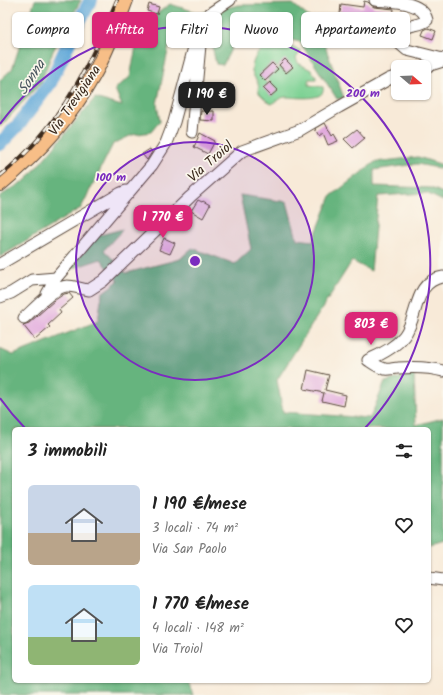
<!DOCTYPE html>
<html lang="it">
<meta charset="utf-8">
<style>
:root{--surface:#fff;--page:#f6f6f6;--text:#222;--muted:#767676;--accent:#db2777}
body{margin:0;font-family:Kalam,sans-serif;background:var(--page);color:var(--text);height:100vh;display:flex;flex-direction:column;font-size:15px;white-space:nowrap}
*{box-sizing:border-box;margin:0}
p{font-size:13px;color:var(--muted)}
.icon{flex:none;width:22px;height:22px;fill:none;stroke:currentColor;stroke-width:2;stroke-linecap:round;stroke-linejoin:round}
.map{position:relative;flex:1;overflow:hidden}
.side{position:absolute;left:12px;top:427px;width:419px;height:256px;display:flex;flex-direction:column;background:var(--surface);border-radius:6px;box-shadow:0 1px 3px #0004}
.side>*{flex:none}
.guide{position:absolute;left:12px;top:12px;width:419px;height:36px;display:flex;gap:8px}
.needle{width:26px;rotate:109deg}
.fabs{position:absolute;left:391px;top:60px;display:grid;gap:8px}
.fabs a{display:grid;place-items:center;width:40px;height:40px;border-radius:6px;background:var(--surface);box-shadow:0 1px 3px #0004;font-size:20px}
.price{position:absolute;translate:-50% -34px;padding:0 9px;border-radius:8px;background:var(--accent);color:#fff;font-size:13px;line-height:26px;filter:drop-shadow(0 1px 2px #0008)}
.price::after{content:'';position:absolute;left:50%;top:24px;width:12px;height:9px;margin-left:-6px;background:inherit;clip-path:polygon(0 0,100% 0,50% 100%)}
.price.current{background:#222;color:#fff}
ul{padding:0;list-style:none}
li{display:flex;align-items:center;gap:12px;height:100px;padding:0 16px}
li span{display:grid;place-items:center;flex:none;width:112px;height:80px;border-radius:6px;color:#555}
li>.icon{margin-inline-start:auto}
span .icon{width:48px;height:48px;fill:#fffc;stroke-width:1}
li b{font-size:17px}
h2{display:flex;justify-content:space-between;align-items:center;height:48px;padding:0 16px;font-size:17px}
.chip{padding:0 14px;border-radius:6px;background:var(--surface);box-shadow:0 1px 3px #0004;font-size:14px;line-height:36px}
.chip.current{background:var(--accent);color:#fff}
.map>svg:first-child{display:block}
.green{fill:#7ed294;stroke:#5c7e59;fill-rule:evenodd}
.forest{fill:#66b47e;stroke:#506f4e}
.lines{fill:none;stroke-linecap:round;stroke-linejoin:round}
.river{stroke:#62a9d9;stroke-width:14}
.building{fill:#de9fdb}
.minor-casing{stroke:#57473a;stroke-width:13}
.major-casing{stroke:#57473a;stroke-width:16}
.minor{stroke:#fff;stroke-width:11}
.major{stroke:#f7be87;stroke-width:14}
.rail-casing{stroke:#3b2a1e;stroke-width:4}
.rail{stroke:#fbf7ec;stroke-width:2.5;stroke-dasharray:8;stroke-linecap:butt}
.ring{fill:none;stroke:#7b2cbf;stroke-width:2}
.labels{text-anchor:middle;stroke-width:3.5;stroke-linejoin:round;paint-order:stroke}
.street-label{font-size:14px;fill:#3b2a1e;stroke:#fbf7ec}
.water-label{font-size:15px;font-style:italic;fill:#49565f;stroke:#fbf7ec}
.centre{fill:#7b2cbf;stroke:#fbf7ec;stroke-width:2}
.ring-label{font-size:12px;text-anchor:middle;font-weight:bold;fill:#7b2cbf;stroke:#fbf7ec;stroke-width:3.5;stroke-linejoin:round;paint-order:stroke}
</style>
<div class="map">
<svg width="443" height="695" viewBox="0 0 443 695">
<rect width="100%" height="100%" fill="#fbf7ec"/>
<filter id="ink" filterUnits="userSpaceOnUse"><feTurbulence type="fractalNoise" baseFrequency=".025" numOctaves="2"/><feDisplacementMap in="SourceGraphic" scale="8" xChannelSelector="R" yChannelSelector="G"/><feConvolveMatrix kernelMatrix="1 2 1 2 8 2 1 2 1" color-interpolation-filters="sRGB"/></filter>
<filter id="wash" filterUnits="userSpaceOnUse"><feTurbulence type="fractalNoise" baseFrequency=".012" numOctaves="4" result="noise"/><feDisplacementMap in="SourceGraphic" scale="16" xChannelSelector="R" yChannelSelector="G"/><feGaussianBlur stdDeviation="0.9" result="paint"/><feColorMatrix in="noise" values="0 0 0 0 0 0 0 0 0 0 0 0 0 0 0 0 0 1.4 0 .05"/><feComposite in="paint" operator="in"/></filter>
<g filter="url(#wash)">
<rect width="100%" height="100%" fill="#f8ead8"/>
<path class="green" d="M274,43C283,48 292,46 301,51L296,58L298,63L311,70L316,77V79H309V85L323,87C327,102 295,97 286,97C281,97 276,101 272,104L268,102L259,93C258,90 259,86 258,84C257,79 253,77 252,72C251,59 261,45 274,43ZM285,60L292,68L286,73L280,67L267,79L278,90L271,96L264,88L268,84L259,75L272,63L277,67Z"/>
<path class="forest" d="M35,0H81L53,51L41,82L0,127V80L12,69Z
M170,4L199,13L239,5L293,4L317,24L344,98L337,99L300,42L241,29L223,65L216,64L208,27L175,17L157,104L160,121L151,132L132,135L113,144L81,208L0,257V196L26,180L95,98L122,106L115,89L130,77L140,26Z
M418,157L443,165V169L417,164L374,170V186L431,188L443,193V201L426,193L378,196L371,271L352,261L277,380L283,412L370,418L385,382L414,374L416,425L443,418V544L429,548V429H14V681H188L193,695H0V349L13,355L98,321L102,293L118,281L101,259L68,270L96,236L123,229L104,250L126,273L180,259L192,248L235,264L251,249L240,195L287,202L297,239L313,241L331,196L375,162Z"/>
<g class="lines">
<path class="river" d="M0,144L20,123L50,83L78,23L91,0"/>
</g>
<g id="blocks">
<path class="building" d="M364,1L368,2L371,5L374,7L394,9L392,25L361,19V17L340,14L341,4L363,7Z
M149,4L159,7L157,14L147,11Z
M428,28L436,31L433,39L422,35L424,30Z
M285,59L293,67L286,73L279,65Z
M272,63L278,69L265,81L259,75Z
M270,82L278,90L271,96L263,88Z
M201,111H214V121L200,120Z
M325,123L332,136L334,134L338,141L328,145L323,133L319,136L315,129Z
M357,129L365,138L353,148L344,139Z
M200,133L215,141L208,154L194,147Z
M150,149L152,152L147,160L142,154Z
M198,200L202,202L203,201L210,205L203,218L191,211Z
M164,238L175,243L170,254L159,250Z
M69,293L73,298L59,310L61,313L48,325L50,327L35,340L23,325L29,323L55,300L64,294Z
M308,370L329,375L325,390L346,395L344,406L322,401L324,393L304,389Z"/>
</g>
</g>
<g filter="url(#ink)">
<use href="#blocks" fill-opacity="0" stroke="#57473a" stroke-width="1"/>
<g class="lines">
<defs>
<path id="minor" d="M375,0C391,2 422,0 427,20C418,29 400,19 400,44L407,50L443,59
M424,67L443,61
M192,132L200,45
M0,264L121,193L126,191
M443,277C413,281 419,317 404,336C396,346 380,355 368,360C374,364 379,368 385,369C389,370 394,368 398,368C412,367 429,367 443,371
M0,297L11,293L32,280L56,278
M47,297V294L56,278L152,165L166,143L174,122L197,36L203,23L209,14L230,0
M24,318C33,310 55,286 67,286C74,286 81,289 89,290L103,281L190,197L242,151L300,130L339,107L389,79L398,76
M429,578L443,580"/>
<path id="major" d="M0,184C37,154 70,118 93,76C107,51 116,26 126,0"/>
</defs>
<use href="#minor" class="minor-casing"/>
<use href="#major" class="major-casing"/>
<use href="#minor" class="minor"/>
<use href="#major" class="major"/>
<defs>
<path id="rail" d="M0,176C59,129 88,68 117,0"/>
</defs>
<use href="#rail" class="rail-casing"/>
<use href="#rail" class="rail"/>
</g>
</g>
<circle cx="195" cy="261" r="119" fill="#7b2cbf" fill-opacity=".12"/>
<g class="ring">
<circle cx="195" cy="261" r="119"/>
<path d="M25 428A238 238 0 0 1 0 398M0 124A238 238 0 1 1 365 428"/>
</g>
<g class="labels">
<g class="street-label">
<text transform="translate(74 100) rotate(-56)" y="5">Via Trevigiana</text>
<text transform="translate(210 161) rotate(-41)" y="5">Via Troiol</text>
</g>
<g class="water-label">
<text transform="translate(31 77) rotate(-57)" y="5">Sonna</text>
</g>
</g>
<circle cx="195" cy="261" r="6" class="centre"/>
<g class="ring-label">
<text x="363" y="97">200 m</text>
<text x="111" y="181">100 m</text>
</g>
</svg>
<div class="fabs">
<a><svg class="needle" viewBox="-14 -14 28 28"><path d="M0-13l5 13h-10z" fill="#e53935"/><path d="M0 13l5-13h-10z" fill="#767676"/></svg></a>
</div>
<b class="price current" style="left:207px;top:116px">1 190 €</b>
<b class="price" style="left:163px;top:239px">1 770 €</b>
<b class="price" style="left:371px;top:346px">803 €</b>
<div class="guide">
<a class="chip">Compra</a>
<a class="chip current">Affitta</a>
<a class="chip">Filtri</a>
<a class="chip">Nuovo</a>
<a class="chip">Appartamento</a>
</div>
<section class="side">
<h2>3 immobili<svg class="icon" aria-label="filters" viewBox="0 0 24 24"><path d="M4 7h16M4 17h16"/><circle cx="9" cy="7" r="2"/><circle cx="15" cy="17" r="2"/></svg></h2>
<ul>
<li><span style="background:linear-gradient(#c9d6e8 60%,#b9a48a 0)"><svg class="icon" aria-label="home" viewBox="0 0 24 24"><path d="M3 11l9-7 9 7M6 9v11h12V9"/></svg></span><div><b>1 190 €/mese</b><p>3 locali · 74 m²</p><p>Via San Paolo</p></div><svg class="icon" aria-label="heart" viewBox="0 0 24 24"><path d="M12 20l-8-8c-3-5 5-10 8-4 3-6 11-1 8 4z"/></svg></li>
<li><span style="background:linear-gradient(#bfe0f5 65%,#8fb573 0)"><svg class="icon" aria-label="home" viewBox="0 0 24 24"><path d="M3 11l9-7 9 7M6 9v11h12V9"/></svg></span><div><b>1 770 €/mese</b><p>4 locali · 148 m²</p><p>Via Troiol</p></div><svg class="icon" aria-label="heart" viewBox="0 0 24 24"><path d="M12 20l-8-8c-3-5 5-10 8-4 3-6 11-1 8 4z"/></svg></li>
</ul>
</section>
</div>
